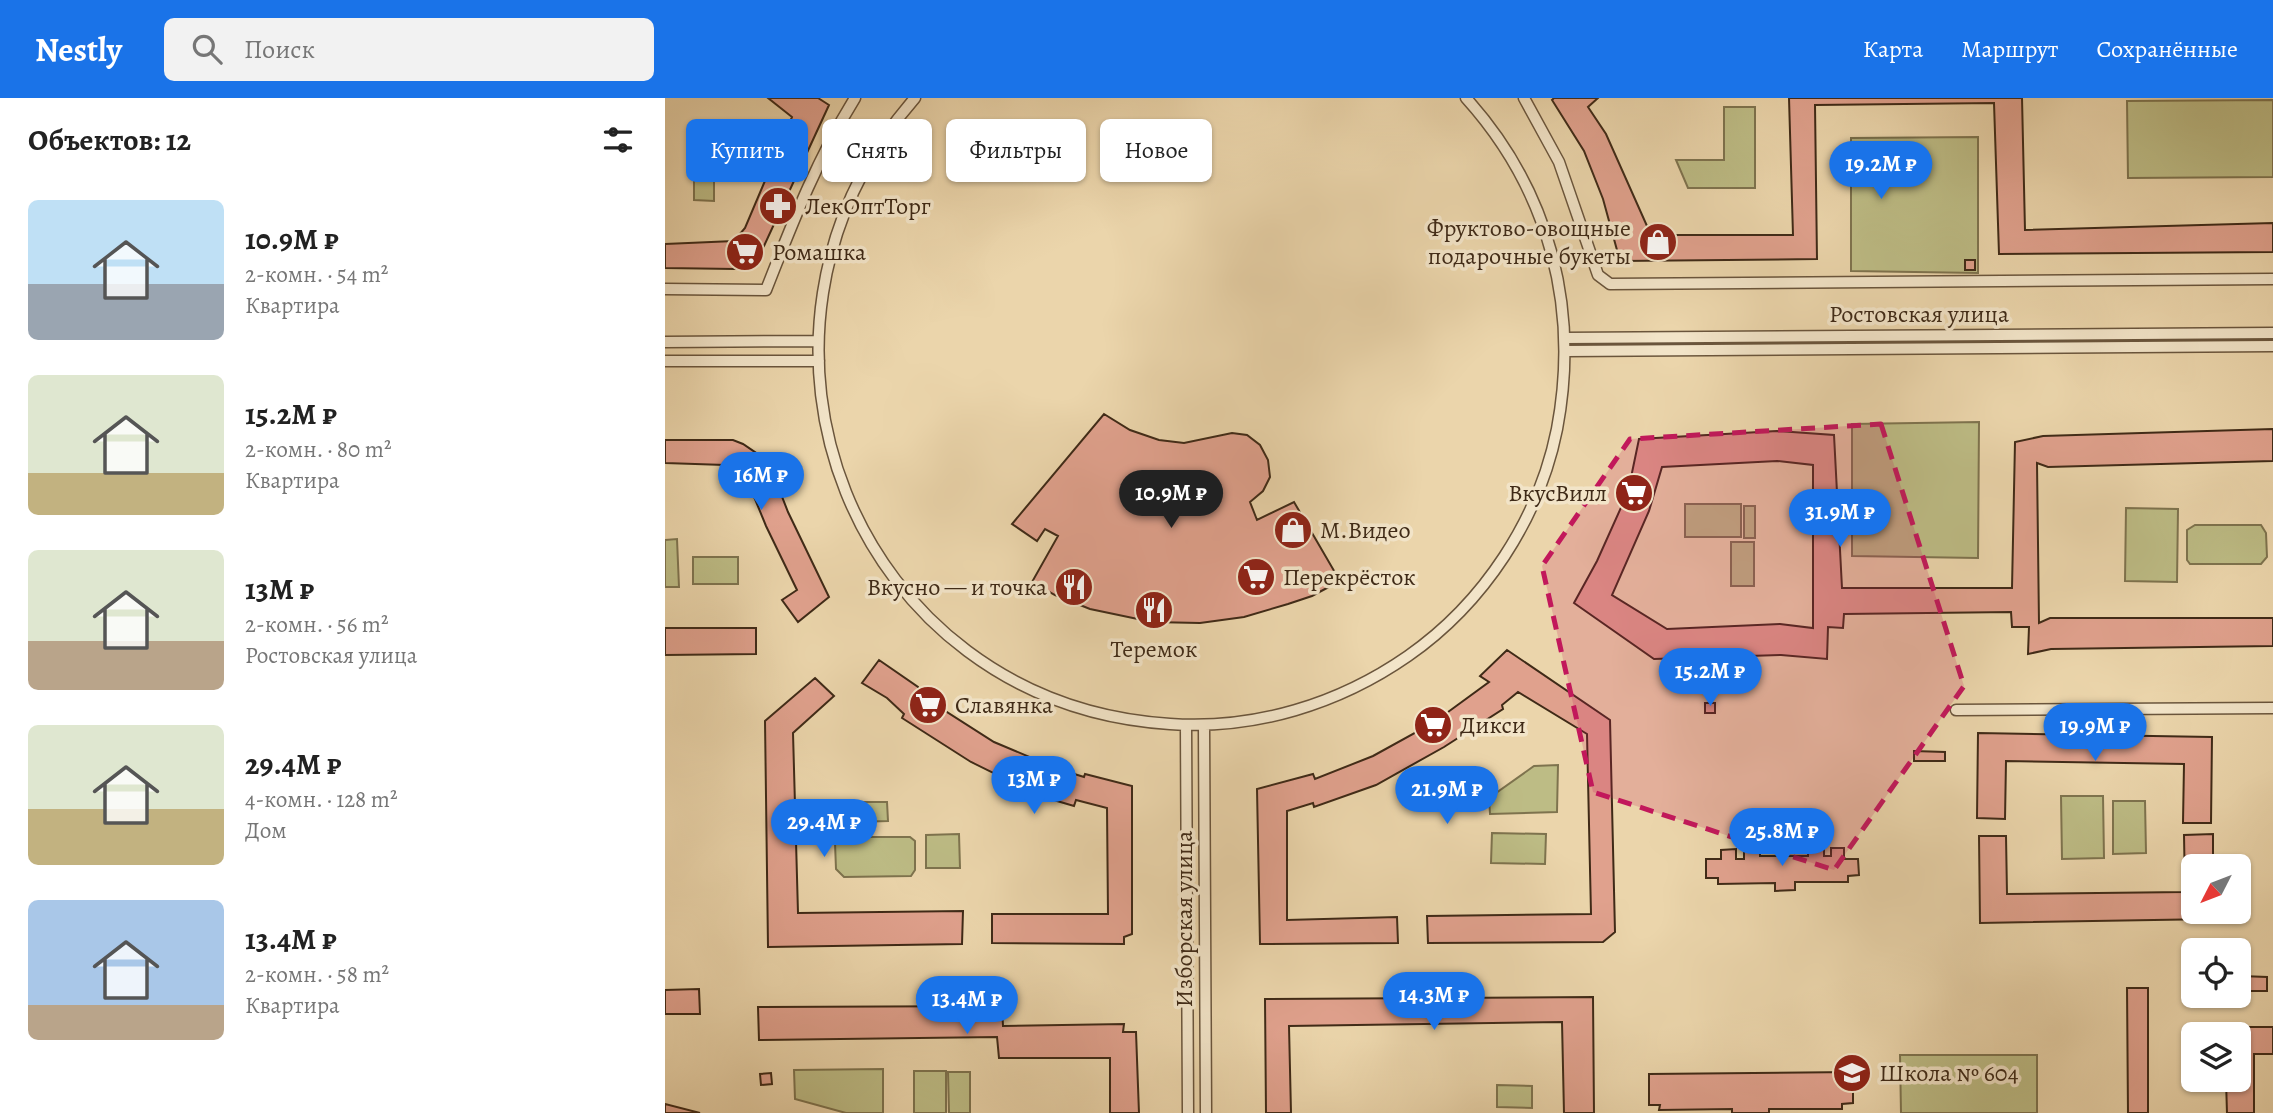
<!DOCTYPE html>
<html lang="ru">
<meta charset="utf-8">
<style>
:root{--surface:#fff;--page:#f2f2f2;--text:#222;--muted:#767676;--accent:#1a73e8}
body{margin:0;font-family:Alegreya,serif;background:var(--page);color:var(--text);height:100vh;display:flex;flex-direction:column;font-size:26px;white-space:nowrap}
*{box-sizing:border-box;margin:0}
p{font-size:23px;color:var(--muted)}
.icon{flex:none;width:38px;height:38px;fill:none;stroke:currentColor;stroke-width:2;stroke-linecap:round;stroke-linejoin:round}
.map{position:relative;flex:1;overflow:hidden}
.details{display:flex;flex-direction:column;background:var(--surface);width:665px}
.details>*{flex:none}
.banner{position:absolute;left:21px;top:21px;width:665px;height:63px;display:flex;gap:14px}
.needle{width:46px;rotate:228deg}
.controls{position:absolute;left:1516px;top:756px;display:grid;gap:14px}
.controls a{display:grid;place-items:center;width:70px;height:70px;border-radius:10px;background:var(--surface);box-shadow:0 2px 5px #0004;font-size:35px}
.price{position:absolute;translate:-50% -60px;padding:0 16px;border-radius:24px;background:var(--accent);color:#fff;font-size:23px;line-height:46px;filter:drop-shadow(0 2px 4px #0008)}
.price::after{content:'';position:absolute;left:50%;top:42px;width:21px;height:16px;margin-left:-10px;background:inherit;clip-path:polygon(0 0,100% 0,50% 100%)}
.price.current{background:#222;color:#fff}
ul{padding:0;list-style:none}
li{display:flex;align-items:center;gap:21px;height:175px;padding:0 28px}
li span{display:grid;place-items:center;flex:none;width:196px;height:140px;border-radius:10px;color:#555}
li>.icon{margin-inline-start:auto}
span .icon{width:84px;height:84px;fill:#fffc;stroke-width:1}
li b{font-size:30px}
h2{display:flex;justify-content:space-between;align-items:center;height:84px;padding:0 28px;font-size:30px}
.chip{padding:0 24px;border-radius:10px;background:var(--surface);box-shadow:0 2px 5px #0004;font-size:24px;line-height:63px}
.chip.current{background:var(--accent);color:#fff}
header{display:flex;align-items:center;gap:42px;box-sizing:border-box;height:98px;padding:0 35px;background:var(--accent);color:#fff}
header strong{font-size:33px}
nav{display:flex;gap:38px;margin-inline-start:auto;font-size:24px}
.search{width:490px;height:63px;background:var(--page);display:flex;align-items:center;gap:18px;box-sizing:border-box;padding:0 24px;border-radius:10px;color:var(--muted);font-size:26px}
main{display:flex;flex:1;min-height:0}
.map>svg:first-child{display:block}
.green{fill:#bdbc85;stroke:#7e734e;stroke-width:2}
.building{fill:#e0a18d;stroke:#3f2a17;stroke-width:2;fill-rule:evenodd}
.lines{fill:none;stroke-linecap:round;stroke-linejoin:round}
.minor-casing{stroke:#6a553c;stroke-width:13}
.minor{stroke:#f2e4c8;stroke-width:10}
.marked{fill:#c2185b;fill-opacity:0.2;stroke:#c2185b;stroke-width:5;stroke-dasharray:14 9;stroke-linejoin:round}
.labels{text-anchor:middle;stroke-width:7;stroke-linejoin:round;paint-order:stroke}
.poi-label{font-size:24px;fill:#3f2a17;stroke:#f2e4c8;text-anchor:start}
.street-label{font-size:24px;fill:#3f2a17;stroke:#f2e4c8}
</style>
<header>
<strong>Nestly</strong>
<div class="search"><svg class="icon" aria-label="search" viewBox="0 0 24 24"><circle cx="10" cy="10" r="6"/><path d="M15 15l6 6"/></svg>Поиск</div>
<nav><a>Карта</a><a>Маршрут</a><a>Сохранённые</a></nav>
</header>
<main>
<section class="details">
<h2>Объектов: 12<svg class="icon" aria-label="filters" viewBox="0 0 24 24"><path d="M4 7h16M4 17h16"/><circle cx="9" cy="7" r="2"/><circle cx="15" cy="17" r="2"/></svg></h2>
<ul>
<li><span style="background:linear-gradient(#bfe0f5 60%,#9aa5b1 0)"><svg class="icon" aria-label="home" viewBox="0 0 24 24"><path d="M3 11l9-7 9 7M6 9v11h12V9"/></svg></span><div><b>10.9M ₽</b><p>2-комн. · 54 m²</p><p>Квартира</p></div></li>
<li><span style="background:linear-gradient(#dfe7d0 70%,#c2b280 0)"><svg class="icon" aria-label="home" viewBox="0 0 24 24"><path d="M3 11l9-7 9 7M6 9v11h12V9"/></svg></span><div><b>15.2M ₽</b><p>2-комн. · 80 m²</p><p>Квартира</p></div></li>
<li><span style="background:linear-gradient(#dfe7d0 65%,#b9a48a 0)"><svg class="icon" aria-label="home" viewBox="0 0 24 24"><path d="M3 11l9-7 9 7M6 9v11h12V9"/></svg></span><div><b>13M ₽</b><p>2-комн. · 56 m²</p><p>Ростовская улица</p></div></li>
<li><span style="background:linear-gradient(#dfe7d0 60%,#c2b280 0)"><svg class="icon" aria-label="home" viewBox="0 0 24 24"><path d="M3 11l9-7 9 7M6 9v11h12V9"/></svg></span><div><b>29.4M ₽</b><p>4-комн. · 128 m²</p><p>Дом</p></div></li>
<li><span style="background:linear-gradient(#a9c7e8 75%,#b9a48a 0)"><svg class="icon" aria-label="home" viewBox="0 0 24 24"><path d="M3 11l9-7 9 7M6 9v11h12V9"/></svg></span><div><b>13.4M ₽</b><p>2-комн. · 58 m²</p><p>Квартира</p></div></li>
</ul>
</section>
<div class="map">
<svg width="1608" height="1015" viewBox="0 0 1608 1015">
<rect width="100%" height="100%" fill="#ebd5ab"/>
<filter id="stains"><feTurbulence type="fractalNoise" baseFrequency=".00286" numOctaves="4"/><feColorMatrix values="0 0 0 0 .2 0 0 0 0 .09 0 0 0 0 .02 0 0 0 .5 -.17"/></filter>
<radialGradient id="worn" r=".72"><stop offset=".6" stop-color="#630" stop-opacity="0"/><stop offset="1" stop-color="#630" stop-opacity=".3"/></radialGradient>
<path class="green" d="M1608,2V79L1463,80L1462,3Z
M1059,9H1090V90H1023L1011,62H1059Z
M60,25L73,41L55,67H25L26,26Z
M1313,39V175L1186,173V40Z
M29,77H49V103L29,102Z
M1314,324L1313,460L1187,458V326Z
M1020,406H1076V439H1020Z
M1079,408H1090V440H1079Z
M1461,410L1513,411L1512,484L1460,483Z
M1530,427H1596L1601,435L1602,459L1596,466H1525L1522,462V432Z
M12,441L14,489H0V442Z
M1066,444H1089V488H1066Z
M28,459H73V486H28Z
M893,667L892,714L825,716L824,700L869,668Z
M1396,698H1438L1439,760L1397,761Z
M1448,703H1480L1481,755L1448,756Z
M190,704H222L223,723L190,724Z
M827,735L881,736L880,766L826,765Z
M294,736L295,770H261V737Z
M178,739H245L250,743V772L246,778L179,779L171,771L170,745Z
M1235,957H1372V1015H1236Z
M218,971V1015H181L130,1001L129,972Z
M249,973H281V1015H249Z
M283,974H305V1015H284Z
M832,987L867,988V1010L832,1009Z"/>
<path class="building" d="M103,0H153L164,7L99,148L88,163L70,171L0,170V146L69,143L80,130L127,19Z
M889,0H933L923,9L941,36L986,137H1128L1124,0H1357L1360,132L1608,125V154L1334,156L1329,5L1150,7L1152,161L955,163L938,101L919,53L887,2Z
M1300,162H1310V172H1300Z
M439,316L465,332L494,342L519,345L567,335L582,337L595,347L603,362L605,379L598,393L585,404L592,422L629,404L675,483L647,498L623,506L579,519L535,525L487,524L425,511L390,497L367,484L393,438L380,431L372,443L347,426Z
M1608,331V363L1383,369L1372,365L1374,525L1385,520H1608V548L1386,551L1363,556L1364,529H1347L1346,514L1179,516L1178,530L1163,529L1162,561L1116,557L989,561L909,505L932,463L963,394L974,341L1112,333L1169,337L1177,490H1347L1350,344L1378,338ZM1112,363L1148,367V530L1115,526L1002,531L947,497L984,413L997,369Z
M0,342H68L78,346L103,363L123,414L164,499L133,524L117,502L132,492L101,428L81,379L60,367L0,365Z
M0,530H91V556L0,557Z
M842,552L945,622L950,834L938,844L763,845L762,818L926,816L922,636L853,594L837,607L838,611L779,649L711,687L649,709L648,705L622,713V822L732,819L733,845L595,846L592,691L648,676L650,681L708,658L768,625L824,584L815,578Z
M214,562L253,589L257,598L329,644L393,671L419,679L420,676L467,688V836L459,839V846L327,845V816H443L442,710L411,702L409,708L375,698L306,664L237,620L239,616L222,600L197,585Z
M150,580L169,598L128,635L133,815L298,813L297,846L103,849L100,623Z
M1040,605H1050V615H1040Z
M1313,635L1547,639L1546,725H1518L1519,666L1341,663L1340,721L1312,720Z
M1249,653L1280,654V663H1249Z
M1548,736V768H1528V814H1549V821L1315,825L1314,738H1341L1342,796L1520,794L1519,737Z
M1166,750H1179V761H1193L1194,777L1183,778V784H1130V792L1110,793V785L1053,786V780H1041V761H1056V752L1071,751V761H1079V751H1095V758H1143V751H1159V758H1166Z
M1576,878L1602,879V893H1576Z
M1462,890H1483V1015H1463Z
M34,891L35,916H0V892Z
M928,899L929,1015H899L897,924L624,928L626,1015H601L600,901Z
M337,908L338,928L459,926L458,934H471L474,1015H445V960H334L332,939L94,942L93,909Z
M1561,929H1608V956H1589V1015H1562L1561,982H1573V936H1561Z
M1188,974V1005L1177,1006V1011H1104V1015H1067V1011L994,1012L995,1007H984V976Z
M106,975L107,986L96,987L95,976Z
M0,1006L35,1015H0Z"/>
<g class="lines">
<defs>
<path id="minor" d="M250,0C43,237 188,606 505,626C590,632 674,606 743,558C819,505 874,421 892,331C915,209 884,92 801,0
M859,0L894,64L933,177L945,186L1608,181
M0,191L101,192C127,126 152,61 190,0
M900,240L1608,235
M0,244L152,243
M901,253L1608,248
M0,263H154
M1291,612L1608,610
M521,627L523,1015
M539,627L541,1015"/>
</defs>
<use href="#minor" class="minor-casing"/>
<use href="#minor" class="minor"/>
</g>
<path class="marked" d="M1216,326L1299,588L1169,772L928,694L877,468L965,341Z"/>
<defs>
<symbol id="pharmacy-disc" viewBox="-11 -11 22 22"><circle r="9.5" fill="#8f2418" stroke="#f2e4c8"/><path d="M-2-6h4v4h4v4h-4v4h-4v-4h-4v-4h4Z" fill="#fff"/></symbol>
<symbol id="shop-disc" viewBox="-11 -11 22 22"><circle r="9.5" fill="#8f2418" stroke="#f2e4c8"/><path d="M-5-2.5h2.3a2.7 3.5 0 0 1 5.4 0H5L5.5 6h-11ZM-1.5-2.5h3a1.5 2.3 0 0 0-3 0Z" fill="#fff"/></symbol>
<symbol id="supermarket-disc" viewBox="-11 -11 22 22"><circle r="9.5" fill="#8f2418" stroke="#f2e4c8"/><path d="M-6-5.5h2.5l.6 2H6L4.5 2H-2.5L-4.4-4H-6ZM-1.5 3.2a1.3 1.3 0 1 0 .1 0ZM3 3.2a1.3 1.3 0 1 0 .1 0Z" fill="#fff"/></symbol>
<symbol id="restaurant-disc" viewBox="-11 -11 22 22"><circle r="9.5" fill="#8f2418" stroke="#f2e4c8"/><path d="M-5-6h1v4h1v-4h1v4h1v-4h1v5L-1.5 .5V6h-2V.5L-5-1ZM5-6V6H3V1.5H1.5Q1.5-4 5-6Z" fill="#fff"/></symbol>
<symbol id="school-disc" viewBox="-11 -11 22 22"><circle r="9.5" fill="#8f2418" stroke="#f2e4c8"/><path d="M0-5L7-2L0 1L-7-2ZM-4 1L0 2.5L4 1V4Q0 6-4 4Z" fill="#fff"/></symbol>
</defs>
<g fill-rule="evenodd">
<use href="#pharmacy-disc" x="91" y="86" width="44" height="44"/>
<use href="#shop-disc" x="971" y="122" width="44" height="44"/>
<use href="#supermarket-disc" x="58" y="132" width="44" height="44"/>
<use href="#supermarket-disc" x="947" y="373" width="44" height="44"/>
<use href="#shop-disc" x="606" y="410" width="44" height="44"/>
<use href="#supermarket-disc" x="569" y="457" width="44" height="44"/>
<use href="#restaurant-disc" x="387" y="467" width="44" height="44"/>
<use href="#restaurant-disc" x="467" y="490" width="44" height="44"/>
<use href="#supermarket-disc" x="241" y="585" width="44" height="44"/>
<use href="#supermarket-disc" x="746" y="605" width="44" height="44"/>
<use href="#school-disc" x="1165" y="953" width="44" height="44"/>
</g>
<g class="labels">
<g class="poi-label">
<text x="140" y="116">ЛекОптТорг</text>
<text x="966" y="138" text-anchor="end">Фруктово-овощные<tspan x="966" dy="28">подарочные букеты</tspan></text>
<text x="107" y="162">Ромашка</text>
<text x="942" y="403" text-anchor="end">ВкусВилл</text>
<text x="655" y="440">М.Видео</text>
<text x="618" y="487">Перекрёсток</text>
<text x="382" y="497" text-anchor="end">Вкусно — и точка</text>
<text x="489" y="559" text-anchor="middle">Теремок</text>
<text x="290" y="615">Славянка</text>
<text x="795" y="635">Дикси</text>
<text x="1214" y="983">Школа № 604</text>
</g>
<g class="street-label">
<text x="1254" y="224">Ростовская улица</text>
<text transform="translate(519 821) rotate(-90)" y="8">Изборская улица</text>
</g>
</g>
<rect width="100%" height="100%" filter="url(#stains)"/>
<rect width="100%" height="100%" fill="url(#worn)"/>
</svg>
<div class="controls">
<a><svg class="needle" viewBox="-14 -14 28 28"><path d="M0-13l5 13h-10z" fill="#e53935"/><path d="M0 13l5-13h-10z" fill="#767676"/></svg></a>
<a><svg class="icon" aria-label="locate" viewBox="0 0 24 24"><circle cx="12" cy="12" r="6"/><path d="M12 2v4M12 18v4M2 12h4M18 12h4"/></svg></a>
<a><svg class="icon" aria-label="layers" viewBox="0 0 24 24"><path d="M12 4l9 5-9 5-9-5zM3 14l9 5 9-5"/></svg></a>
</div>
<b class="price" style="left:1216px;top:103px">19.2M ₽</b>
<b class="price" style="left:96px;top:414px">16M ₽</b>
<b class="price current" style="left:506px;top:432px">10.9M ₽</b>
<b class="price" style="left:1175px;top:451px">31.9M ₽</b>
<b class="price" style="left:1045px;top:610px">15.2M ₽</b>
<b class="price" style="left:1430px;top:665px">19.9M ₽</b>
<b class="price" style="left:369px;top:718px">13M ₽</b>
<b class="price" style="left:782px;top:728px">21.9M ₽</b>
<b class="price" style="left:159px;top:761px">29.4M ₽</b>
<b class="price" style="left:1117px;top:770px">25.8M ₽</b>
<b class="price" style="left:769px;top:934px">14.3M ₽</b>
<b class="price" style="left:302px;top:938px">13.4M ₽</b>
<div class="banner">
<a class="chip current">Купить</a>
<a class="chip">Снять</a>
<a class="chip">Фильтры</a>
<a class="chip">Новое</a>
</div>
</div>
</main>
